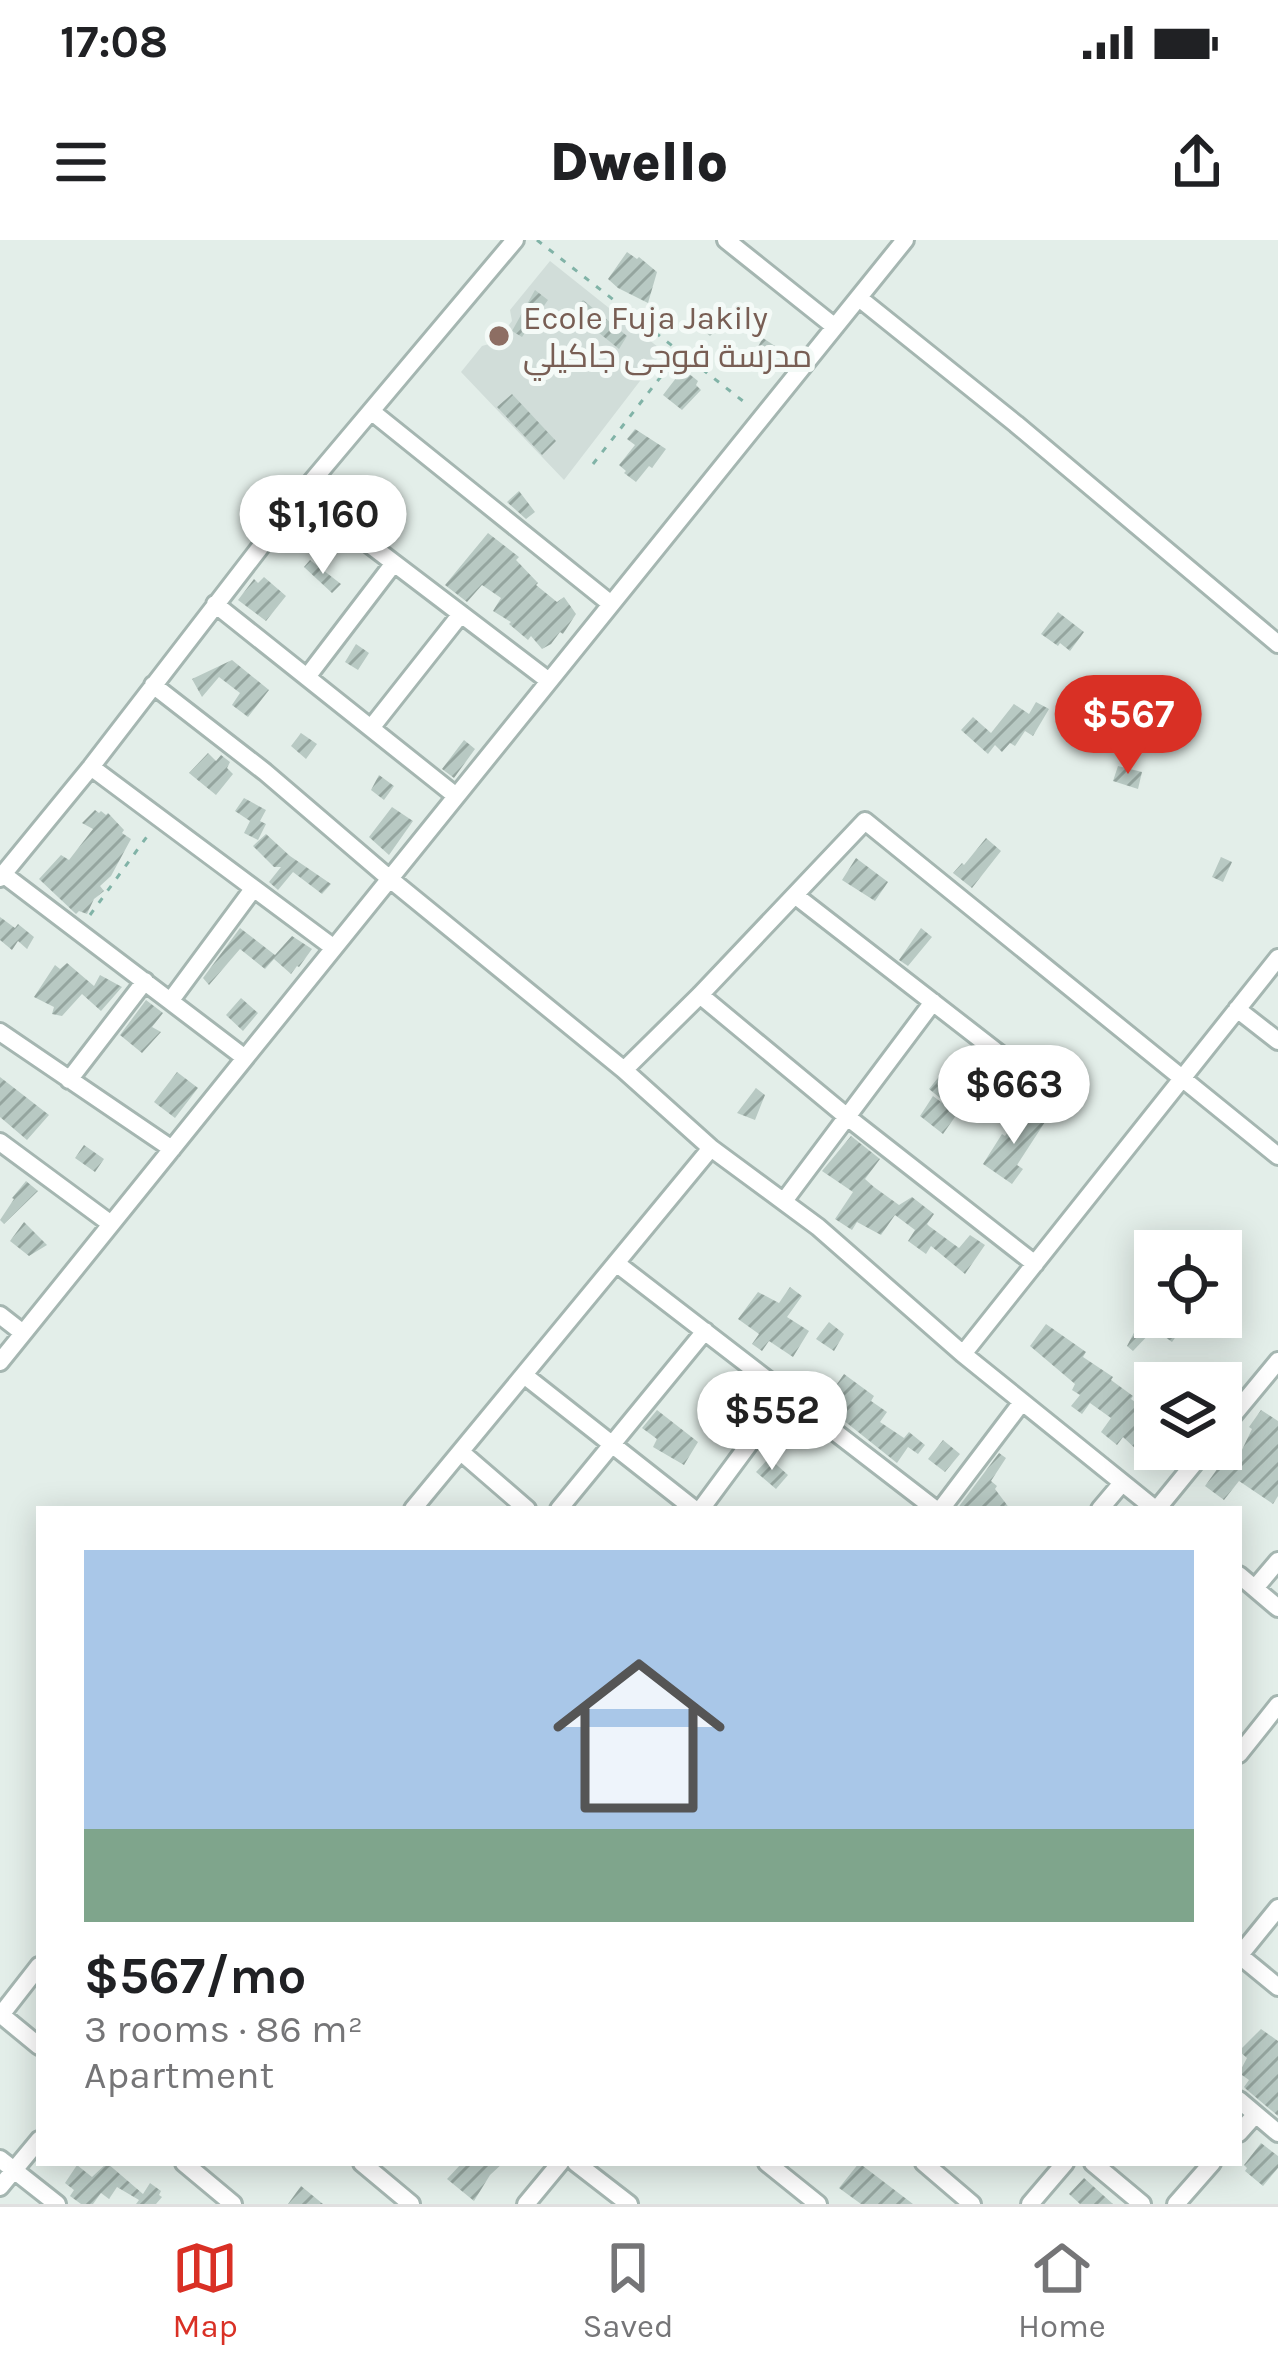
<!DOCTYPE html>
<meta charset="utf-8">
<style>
:root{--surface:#fff;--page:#f6f6f6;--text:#202124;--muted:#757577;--line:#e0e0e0;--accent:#d93025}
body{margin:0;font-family:Karla,Cairo,sans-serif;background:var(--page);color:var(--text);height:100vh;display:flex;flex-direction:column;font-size:45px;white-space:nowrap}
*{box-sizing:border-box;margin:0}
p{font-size:39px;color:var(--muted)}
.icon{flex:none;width:66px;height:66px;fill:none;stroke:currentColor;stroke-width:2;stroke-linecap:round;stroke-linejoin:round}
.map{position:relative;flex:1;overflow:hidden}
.details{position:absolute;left:36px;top:1266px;width:1206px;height:660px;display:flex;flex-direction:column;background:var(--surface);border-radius:0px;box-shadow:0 6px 30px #0003}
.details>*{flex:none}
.controls{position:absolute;left:1134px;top:990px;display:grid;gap:24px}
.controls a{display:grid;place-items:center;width:108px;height:108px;border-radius:0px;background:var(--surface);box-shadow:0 6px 30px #0003;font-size:60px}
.price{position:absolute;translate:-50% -102px;padding:0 27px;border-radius:42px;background:#fff;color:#222;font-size:39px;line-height:78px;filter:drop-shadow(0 3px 6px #0008)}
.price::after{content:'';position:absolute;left:50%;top:72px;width:36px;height:27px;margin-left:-18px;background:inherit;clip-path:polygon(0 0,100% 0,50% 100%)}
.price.selected{background:var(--accent);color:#fff}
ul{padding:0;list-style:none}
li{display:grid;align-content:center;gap:24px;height:636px;padding:0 48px}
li+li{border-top:3px solid var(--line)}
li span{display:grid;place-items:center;height:372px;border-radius:0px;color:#555}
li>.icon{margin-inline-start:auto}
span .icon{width:216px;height:216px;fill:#fffc;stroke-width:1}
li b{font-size:51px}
.status{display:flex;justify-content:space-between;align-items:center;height:84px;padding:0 60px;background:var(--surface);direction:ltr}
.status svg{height:33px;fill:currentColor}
header{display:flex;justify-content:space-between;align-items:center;height:156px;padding:0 48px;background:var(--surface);font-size:54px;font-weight:800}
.tab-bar{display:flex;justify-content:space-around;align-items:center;height:168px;border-top:3px solid var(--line);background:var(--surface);font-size:33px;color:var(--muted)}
.tab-bar a{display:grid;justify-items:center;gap:6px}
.tab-bar .selected{color:var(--accent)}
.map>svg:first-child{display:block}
.built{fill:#d1ddd9}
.building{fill:url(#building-hatch)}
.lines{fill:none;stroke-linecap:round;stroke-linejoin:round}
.minor-casing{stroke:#a5b6b1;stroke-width:22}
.path{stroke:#81b3a7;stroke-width:3;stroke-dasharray:6 9;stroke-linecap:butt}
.minor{stroke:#fff;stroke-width:16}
.education-dot{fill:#8d6e63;stroke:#f4faf7;stroke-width:4.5}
.labels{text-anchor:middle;stroke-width:10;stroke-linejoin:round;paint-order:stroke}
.education-label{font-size:33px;fill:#785e54;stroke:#f4faf7;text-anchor:start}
</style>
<div class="status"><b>17:08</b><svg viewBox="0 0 49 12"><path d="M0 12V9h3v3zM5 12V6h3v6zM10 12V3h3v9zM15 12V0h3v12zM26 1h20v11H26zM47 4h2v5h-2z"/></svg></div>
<header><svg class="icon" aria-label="menu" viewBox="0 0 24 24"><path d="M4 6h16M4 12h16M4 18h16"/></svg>Dwello<svg class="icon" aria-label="share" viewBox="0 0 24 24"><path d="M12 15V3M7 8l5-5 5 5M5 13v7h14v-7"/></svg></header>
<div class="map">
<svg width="1278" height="1964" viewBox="0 0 1278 1964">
<defs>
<pattern id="building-hatch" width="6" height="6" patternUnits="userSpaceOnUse" patternTransform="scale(3)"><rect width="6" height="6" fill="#b8c9c3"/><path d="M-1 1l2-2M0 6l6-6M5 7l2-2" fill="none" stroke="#95a59f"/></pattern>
</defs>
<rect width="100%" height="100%" fill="#e3eee9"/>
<path class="built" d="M550,21L663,111L564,240L461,132L482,106L496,102L512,81L510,70Z"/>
<path class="building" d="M627,12L637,19L639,17L657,32L648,63L618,48L608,39Z
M535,50L548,60L522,97L512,91Z
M583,60L627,96L619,109L573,72Z
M695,67L723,83L710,96L688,78Z
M763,98L778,108L770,120L753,115Z
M683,129L698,141L696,145L701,150L682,170L663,155Z
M512,154L556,201L542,215L497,167Z
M635,189L666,209L652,228L649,226L636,242L624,233L626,231L619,225L635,205L627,199Z
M340,241L351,248L356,241L376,256L384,245L403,257L389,278L380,273L376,278L351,258L347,263L332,253Z
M519,251L535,272L526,279L507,262Z
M488,293L519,317L516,320L538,343L536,345L557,362L564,357L576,374L563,394L560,392L551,404L542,409L531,396L528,400L509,384L511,382L493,371L501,358L482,345L467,362L445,345Z
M310,320L341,344L332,353L304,327Z
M264,337L286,356L266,381L238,360L254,339L258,343Z
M1058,372L1084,392L1070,411L1060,403L1058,406L1041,394Z
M356,404L369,413L358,430L345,422Z
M232,420L269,450L248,477L232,465L240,453L219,437L202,457L192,439Z
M1036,462L1049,469L1033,496L1025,491L1015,506L1010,503L1002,512L995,505L988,514L961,490L973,477L991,493L1014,464L1029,474Z
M301,493L317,504L306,519L291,506Z
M464,500L475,509L454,538L442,529Z
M208,513L216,521L221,515L230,522L227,528L233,534L216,555L189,533Z
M1118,526L1142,532L1138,549L1113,541Z
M379,535L394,546L384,560L371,550Z
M244,558L266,570L260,581L266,584L258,600L244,593L250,581L235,571Z
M392,567L413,581L389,615L369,597Z
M95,570L99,573L101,571L106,575L108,573L124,590L122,593L131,599L111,636L100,646L104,651L94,659L87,674L79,671L76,674L39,639L61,615L69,620L93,589L82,583Z
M266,594L290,616L331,644L322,654L293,632L278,650L269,642L281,627H274L253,606Z
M986,598L1001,611L972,648L953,633L962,623L964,625Z
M1221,617L1232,622L1223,642L1212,637Z
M856,618L888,642L875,661L842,640Z
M0,677L15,688L18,684L34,697L27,709L18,701L12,710L0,700Z
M240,688L275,715L292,696L312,709L299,727L297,726L291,734L274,719L265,729L240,709L209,745L203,738Z
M921,688L932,697L908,726L899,720Z
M67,723L94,746L100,735L122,747L101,771L82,754L62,776L52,774L54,767L34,757L55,725L60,729Z
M241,758L258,773L243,791L226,775Z
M146,760L163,773L152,787L161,792L142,813L120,795Z
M946,828L957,837L940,858L929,849Z
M177,832L198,848L175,878L154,862Z
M0,837L49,875L27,900L0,877Z
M756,848L765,855L755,880L737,873Z
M933,856L957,874L943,894L920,876Z
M1025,869L1045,882L1017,925L1023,929L1012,944L983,924L1002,894L1005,896Z
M851,896L880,919L865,939L874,947L899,965L912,957L934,974L927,984L929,986L959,1008L970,995L985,1005L965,1034L931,1006L926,1014L908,1001L915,990L895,975L881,995L857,982L852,990L835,979L853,952L822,931Z
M84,905L104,919L95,932L75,918Z
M26,941L38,951L4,984L0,980L14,959L12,958Z
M24,982L47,1005L29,1016L10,1001Z
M790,1047L802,1056L787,1077L809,1091L793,1117L769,1101L762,1111L752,1104L759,1094L738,1079L758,1052L779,1063Z
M1138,1077H1190L1172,1102L1154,1089L1133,1111L1127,1106L1139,1083L1142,1085L1145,1082Z
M829,1082L844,1094L834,1111L816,1099Z
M1046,1084L1086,1112L1083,1117L1113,1137L1111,1140L1133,1156L1131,1159L1146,1170L1138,1180L1155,1193V1211L1144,1204L1138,1211L1123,1197L1117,1205L1101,1192L1111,1178L1090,1163L1082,1174L1071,1166L1080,1155L1072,1150L1075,1144L1030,1106Z
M844,1134L874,1156L871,1161L887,1172L880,1182L904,1198L909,1192L925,1205L918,1214L908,1207L897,1223L823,1164Z
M657,1170L698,1202L684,1225L653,1207L657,1199L642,1188Z
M1261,1170L1278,1181V1256L1273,1264L1239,1241L1224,1260L1205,1246L1231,1210L1239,1216L1252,1189L1249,1187Z
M943,1200L960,1214L945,1232L928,1219Z
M999,1213L1006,1218L991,1241L997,1246L995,1249L1010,1269H957Z
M769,1218L788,1235L776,1249L756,1232Z
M1261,1789L1278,1801V1876L1246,1849L1244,1847L1249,1840L1239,1833L1247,1818L1239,1811Z
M1261,1903L1278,1916V1928L1263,1946L1245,1931L1247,1928L1244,1925Z
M107,1923L143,1954L150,1943L161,1951L159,1955L162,1957L156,1964H136L139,1960L117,1947L109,1959L101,1953L93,1964H81L70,1956L74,1950L65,1943L77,1925L92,1937Z
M462,1923H503L490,1935L474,1961L447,1939Z
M859,1923L913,1964H861L839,1948Z
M1084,1938L1113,1964H1080L1069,1954Z
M301,1946L323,1964H288Z"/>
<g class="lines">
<defs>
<path id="minor" d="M726,0L835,87
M859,58L1016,184L1278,404
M371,171L611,364
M302,253L549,441
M215,364L456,556
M307,437L394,323
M153,445L265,532L390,639L624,830L711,908L818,987L963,1114L1155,1269
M371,488L461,374
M91,527L334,708
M3,634L245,818
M0,638L91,527L302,253L515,0
M796,656L1055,857
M700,755L846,876L1035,1024
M171,760L253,649
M1237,769L1278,801
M0,792L172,909
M624,830L700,755L865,581L1278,916
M69,840L145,741
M0,902L111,984
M784,961L933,762
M616,1023L935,1269
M0,1075L23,1093
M963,1114L1278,718
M0,1122L905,0
M524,1135L694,1269
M1221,1190L1278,1121
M461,1212L527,1269
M413,1269L711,908
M559,1269L705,1091
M701,1269L786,1154
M941,1269L1022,1162
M1100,1269L1122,1243
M1157,1269L1206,1209
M1239,1335L1278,1368
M1255,1348L1278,1321
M1239,1514L1278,1465
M1239,1715L1278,1747
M1239,1716L1278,1668
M0,1774L39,1806
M0,1776L39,1726
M1239,1860L1278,1893
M1239,1893L1255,1875
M0,1919L57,1964
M184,1923L233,1964
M362,1923L411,1964
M576,1923L629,1964
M767,1923L818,1964
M924,1923L972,1964
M1093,1923L1142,1964
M0,1947L39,1900
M526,1964L560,1923
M1030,1964L1065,1923
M1176,1964L1212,1923"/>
</defs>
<use href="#minor" class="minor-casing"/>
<path class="path" d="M537,0L748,165
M593,224L680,112
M90,675L151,591"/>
<use href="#minor" class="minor"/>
</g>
<circle class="education-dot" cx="499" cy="96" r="12"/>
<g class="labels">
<g class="education-label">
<text x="523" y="89">Ecole Fuja Jakily<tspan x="523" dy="38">مدرسة فوجى جاكيلي</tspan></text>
</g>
</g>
</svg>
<div class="controls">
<a><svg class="icon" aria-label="locate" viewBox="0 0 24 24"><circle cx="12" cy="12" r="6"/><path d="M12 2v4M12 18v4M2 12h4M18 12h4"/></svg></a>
<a><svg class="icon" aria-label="layers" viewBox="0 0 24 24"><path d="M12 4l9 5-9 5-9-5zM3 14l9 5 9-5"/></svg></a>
</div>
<b class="price" style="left:323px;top:337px">$1,160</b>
<b class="price selected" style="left:1128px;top:537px">$567</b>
<b class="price" style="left:1014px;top:907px">$663</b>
<b class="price" style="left:772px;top:1233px">$552</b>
<section class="details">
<ul>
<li><span style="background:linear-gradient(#a9c7e8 75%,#7fa58c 0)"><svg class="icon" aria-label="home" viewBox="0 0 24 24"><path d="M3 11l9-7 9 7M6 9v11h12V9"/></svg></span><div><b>$567/mo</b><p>3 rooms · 86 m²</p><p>Apartment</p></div></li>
</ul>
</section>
</div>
<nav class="tab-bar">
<a class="selected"><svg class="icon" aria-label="map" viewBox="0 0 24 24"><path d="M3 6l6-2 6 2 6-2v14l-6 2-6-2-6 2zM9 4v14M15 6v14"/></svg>Map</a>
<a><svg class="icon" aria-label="saved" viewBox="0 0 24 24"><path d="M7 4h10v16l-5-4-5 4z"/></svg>Saved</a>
<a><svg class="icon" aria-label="home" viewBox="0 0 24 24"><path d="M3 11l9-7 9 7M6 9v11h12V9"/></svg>Home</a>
</nav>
